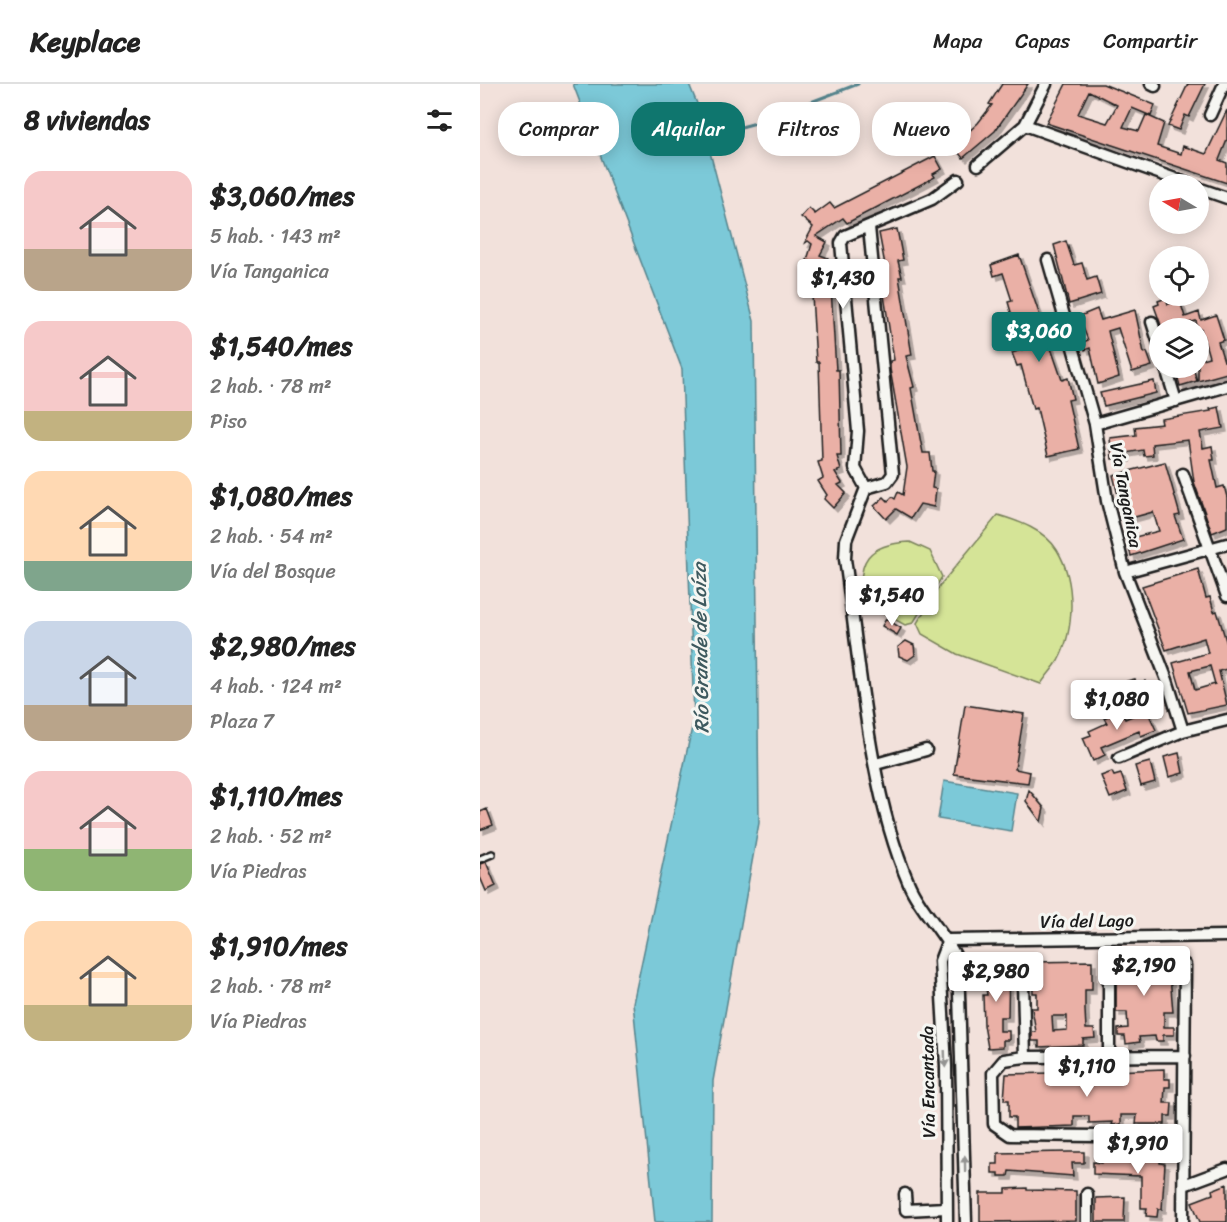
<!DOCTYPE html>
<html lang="es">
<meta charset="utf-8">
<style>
:root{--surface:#fff;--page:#f2f2f2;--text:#222;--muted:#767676;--line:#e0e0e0;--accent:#0f766e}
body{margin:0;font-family:Sriracha,sans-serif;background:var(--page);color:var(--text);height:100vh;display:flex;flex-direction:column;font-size:22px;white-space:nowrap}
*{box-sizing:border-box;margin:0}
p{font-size:20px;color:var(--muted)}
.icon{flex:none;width:33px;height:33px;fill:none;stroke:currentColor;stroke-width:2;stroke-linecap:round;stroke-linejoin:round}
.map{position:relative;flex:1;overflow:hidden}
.panel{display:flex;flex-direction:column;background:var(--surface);width:480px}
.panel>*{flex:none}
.hud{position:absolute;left:18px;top:18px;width:570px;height:54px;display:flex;gap:12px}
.needle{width:39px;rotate:280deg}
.tools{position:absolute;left:669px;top:90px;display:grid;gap:12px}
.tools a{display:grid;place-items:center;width:60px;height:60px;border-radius:50%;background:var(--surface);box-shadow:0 3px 15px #0003;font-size:30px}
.price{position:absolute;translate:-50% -51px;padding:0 14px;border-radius:6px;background:#fff;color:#222;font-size:20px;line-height:39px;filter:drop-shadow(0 2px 3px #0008)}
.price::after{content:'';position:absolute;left:50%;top:36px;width:18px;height:14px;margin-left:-9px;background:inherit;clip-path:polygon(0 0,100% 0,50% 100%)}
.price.selected{background:var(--accent);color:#fff}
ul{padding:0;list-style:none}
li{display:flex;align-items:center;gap:18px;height:150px;padding:0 24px}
li span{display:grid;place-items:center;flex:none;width:168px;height:120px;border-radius:18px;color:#555}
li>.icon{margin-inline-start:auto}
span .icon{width:72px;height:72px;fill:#fffc;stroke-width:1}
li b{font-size:26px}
h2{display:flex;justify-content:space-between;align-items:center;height:72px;padding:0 24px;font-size:26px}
.chip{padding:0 21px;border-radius:24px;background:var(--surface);box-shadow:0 3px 15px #0003;font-size:21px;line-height:54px}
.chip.selected{background:var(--accent);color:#fff}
header{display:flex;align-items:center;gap:36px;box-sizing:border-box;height:84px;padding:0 30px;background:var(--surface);border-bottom:2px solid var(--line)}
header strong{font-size:28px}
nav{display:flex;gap:33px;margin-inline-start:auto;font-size:21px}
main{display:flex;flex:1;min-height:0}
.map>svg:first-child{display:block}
.green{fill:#d5e497;stroke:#78805a;stroke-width:1.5}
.water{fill:#7bc9d8;stroke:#55848d;stroke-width:1.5}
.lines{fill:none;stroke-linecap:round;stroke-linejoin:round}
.stream{stroke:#55848d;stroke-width:3}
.building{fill:#eab0a6;stroke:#1c1c1c;stroke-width:1.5;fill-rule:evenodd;filter:url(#shadow)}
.lane-casing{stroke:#1c1c1c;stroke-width:10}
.street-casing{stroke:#1c1c1c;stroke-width:15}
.lane{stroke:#f6f6f2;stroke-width:5}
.street{stroke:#f6f6f2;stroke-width:10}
.oneway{fill:#949492}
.labels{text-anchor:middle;stroke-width:6;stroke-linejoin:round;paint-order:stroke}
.street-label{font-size:18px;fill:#1c1c1c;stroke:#f6f6f2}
.water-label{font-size:20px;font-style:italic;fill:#3d595e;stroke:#f6f6f2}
</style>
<header>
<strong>Keyplace</strong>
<nav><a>Mapa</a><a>Capas</a><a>Compartir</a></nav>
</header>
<main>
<section class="panel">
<h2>8 viviendas<svg class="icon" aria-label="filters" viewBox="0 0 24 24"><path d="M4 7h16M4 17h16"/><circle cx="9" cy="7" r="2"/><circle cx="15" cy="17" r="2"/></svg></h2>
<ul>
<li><span style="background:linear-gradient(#f6c9c9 65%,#b9a48a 0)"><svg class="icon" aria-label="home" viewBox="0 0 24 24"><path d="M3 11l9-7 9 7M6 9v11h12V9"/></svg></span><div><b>$3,060/mes</b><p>5 hab. · 143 m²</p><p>Vía Tanganica</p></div></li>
<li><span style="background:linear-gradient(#f6c9c9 75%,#c2b280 0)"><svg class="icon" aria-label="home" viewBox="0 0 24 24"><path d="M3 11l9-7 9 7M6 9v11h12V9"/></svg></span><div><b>$1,540/mes</b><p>2 hab. · 78 m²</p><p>Piso</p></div></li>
<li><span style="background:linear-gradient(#ffd9b3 75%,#7fa58c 0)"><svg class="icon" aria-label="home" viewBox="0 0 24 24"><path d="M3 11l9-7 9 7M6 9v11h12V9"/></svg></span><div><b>$1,080/mes</b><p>2 hab. · 54 m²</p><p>Vía del Bosque</p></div></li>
<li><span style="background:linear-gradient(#c9d6e8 70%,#b9a48a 0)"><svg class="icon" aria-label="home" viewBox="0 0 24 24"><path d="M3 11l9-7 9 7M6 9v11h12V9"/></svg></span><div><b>$2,980/mes</b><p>4 hab. · 124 m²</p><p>Plaza 7</p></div></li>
<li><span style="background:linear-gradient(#f6c9c9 65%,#8fb573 0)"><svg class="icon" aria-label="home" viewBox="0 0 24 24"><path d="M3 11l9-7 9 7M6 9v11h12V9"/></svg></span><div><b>$1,110/mes</b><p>2 hab. · 52 m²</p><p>Vía Piedras</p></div></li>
<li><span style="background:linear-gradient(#ffd9b3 70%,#c2b280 0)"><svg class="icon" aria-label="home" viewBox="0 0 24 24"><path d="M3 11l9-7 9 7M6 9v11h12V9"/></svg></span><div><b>$1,910/mes</b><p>2 hab. · 78 m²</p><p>Vía Piedras</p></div></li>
</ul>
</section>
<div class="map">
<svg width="747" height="1138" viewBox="0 0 747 1138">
<defs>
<filter id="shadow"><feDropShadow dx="4" dy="4" stdDeviation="0" flood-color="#0004"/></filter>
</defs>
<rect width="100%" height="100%" fill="#f2e1db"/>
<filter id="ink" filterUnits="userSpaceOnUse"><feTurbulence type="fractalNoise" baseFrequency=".0167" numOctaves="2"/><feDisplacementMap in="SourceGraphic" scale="12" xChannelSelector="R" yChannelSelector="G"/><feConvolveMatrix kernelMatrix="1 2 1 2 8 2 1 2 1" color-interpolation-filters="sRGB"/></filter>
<g filter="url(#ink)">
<path class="green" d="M518,431C538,437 565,446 577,466C596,497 595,545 578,577C573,585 566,592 561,600L477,570L442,550L437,539L461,500Z
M430,458L450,467L462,493L433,539L425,541L383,518C376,476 388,460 430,458Z"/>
<path class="water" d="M93,0H209L218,22L274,237L279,739L233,997L232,1138H175L153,919L214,634L202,285Z
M464,697L537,709L531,747L458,735Z"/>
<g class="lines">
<path class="stream" d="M224,53L276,39L378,0"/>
</g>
<path class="building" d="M522,0H548L515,47L483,74L473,62L498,39L512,21L509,20Z
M586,0H623L675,21L671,32L652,24L643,43L659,47L666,31L684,39L677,62L701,70L703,62L726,70L747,26V56L739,76L747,79V99L566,39ZM609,7L637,21L627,39L598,30Z
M708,0H725L709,33L705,31L699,46L688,42Z
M455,72L462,85L453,90L455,93L367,139L363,134L336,152L347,158L340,171L348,174L344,187H350L356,286H359L361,372H357L361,386L355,388L362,399L358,401L366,409L353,424L344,415L347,411L338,397L343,394L338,378L342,377L339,278H336L330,177L327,176L332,160L328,157L324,160L333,143L321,133L329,124L335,130L350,119L354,124Z
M417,145L423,176L418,177L422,193H419L432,271L426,272L434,303L431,304L440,354L443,369H450L452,387H454L452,404L456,405L454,423L440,420L431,434L416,425L406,435L394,422L404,413L408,417L412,413L415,415L418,408L423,411L427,383L410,285V277L414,276L402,198H405L401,182L405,181L399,149Z
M586,157L594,181L602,179L607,196L616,193L621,210L589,220L574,161Z
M539,171L582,296L588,294L593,315L588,316L599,365L568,372L557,324L553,325L541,281L537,282L532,269L547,264L538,234L533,235L528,218L532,217L523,189L514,192L511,181Z
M686,214L688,220L700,217L705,233L719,228L721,236L736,231L744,256L738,258L744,277L747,276V289L718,297V276L729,273L721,245L718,246L716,237L701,241L702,244H682L674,222L679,220L678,217Z
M617,225L621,236L655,226L664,269L667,268L672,282L652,288L638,244L628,247L639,293L618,300L610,264L605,266L603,258L608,256L602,241L596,243L593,235Z
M695,284H713L717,297L700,302Z
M674,297L676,309L624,322L620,309Z
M739,323L743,344L720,348L723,364L732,362L734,376H731L737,404L744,402L747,413V443L732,449L714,398L708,356L672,360L673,371L664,372L663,366L645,369L646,374L632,375L630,354L656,351L655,343L682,340L681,335L731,327L730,325Z
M685,378L700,431L695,432L703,455L651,472L647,455L679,447L673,428L644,436L633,391Z
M718,485L726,514L730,513L734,528L737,527L747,560V585L739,587L747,621L708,629L693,579L728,569L724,554L686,566L662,502ZM730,582L735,600L715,606L710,587Z
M406,535L421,544L417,551L402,542Z
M426,557L434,561L435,571L428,576L419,572L418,563Z
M655,595L656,600L665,597L668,605L647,613L644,604L649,603L647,597Z
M485,621L544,630L535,685L550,688L548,699L474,690Z
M640,626L645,635L667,626L676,646L661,652L659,647L621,663L625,671L613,677L603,654L611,651L609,647L627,639L624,634Z
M699,669L703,689L689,693L684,673Z
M670,678L675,698L661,702L655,682Z
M632,688L634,692L641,690L647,707L630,714L621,692Z
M549,706L564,724L561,738L546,717Z
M7,725L13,741L0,746V728Z
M6,778L16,802L6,807L0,793V780Z
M664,871H679L680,875H686V882H692V892H690L693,928H684V943H694V951H683V957H676L675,952L659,953L660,958L646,960L645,952H638V945L648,944L647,928H636V891L630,885V877L664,875Z
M612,877V906H605V926L606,945H614L615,954L603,955V961L559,963V957H552V948H556L552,924H557V909H553L552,878ZM572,932H587V946L573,947Z
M529,879L528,933H520V947H529V956H523V963L508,964L504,941L503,911H507L503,880Z
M684,985V995H690V1003H685L684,1019H692L691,1032H685V1040H656L657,1031H641V1040L632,1041L633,1038L609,1039V1032H594V1042L535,1044V1033H529V1016H524L526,990L617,988V998L633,997V987Z
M663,1062L670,1063L669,1070L681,1071L680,1079L685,1080L682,1125H678L677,1133L666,1132L667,1124H661V1092L613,1090V1078L622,1079L623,1069H662Z
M589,1068H604V1079H592L593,1092L529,1087L528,1092H519V1089H512V1080H518V1069Z
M747,1100V1138H720L712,1118L733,1110L732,1106Z
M547,1104V1106L596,1107V1137L500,1138V1109H526V1105Z
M645,1113L644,1138H616V1114Z"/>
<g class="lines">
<defs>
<path id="lane" d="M0,775L12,770"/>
<path id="street" d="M671,0L675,2
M730,31L744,0
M545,41L709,100
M498,81L545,41L566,0
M478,96L452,115L365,152L361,159L378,347L375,384L386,404L366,456L365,475C380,578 388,705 429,800C440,826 465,849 478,877L486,1138
M718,104L747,114
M568,176L615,340L627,417L645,488L687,596L703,647
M672,238L680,263
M686,284L696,317
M615,340L747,302
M703,390L747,512
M386,404L407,398L413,390L389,143
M645,488L747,460
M639,674L703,647L747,636
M396,680L446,666
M468,856L747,852
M629,892V972
M543,899L545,973
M702,1053L530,1051L514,1040L513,989L524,976L545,973L705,972
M704,1101L747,1085
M425,1110L426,1126L466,1124
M467,1138L466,982L460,877L468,856
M607,1138V1110
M703,1138L705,881"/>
</defs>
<use href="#lane" class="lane-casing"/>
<use href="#street" class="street-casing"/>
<use href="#lane" class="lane"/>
<use href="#street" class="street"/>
</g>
<defs><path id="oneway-solid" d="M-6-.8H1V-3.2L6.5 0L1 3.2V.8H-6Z" transform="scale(1.5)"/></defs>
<g class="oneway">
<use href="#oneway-solid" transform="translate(465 975) rotate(88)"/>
<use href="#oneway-solid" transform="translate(485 1080) rotate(-91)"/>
</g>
</g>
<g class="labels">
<g class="street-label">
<text transform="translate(646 411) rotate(79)" y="6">Vía Tanganica</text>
<text transform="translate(607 837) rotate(-1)" y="6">Vía del Lago</text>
<text transform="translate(448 998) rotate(-91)" y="6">Vía Encantada</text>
</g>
<g class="water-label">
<text transform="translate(220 564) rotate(-91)" y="7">Río Grande de Loíza</text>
</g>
</g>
</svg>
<div class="tools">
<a><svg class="needle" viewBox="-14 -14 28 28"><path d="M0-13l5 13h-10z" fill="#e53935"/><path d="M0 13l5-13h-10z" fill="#767676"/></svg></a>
<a><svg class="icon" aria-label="locate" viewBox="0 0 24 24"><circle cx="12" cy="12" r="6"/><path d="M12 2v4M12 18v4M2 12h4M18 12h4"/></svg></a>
<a><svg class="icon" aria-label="layers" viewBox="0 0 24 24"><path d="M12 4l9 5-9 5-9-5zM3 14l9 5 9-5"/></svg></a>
</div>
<b class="price" style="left:363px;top:226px">$1,430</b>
<b class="price selected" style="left:559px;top:279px">$3,060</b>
<b class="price" style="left:412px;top:543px">$1,540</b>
<b class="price" style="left:637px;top:647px">$1,080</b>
<b class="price" style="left:664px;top:913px">$2,190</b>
<b class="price" style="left:516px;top:919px">$2,980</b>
<b class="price" style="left:607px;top:1014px">$1,110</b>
<b class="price" style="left:658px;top:1091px">$1,910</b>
<div class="hud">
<a class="chip">Comprar</a>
<a class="chip selected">Alquilar</a>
<a class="chip">Filtros</a>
<a class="chip">Nuevo</a>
</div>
</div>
</main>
